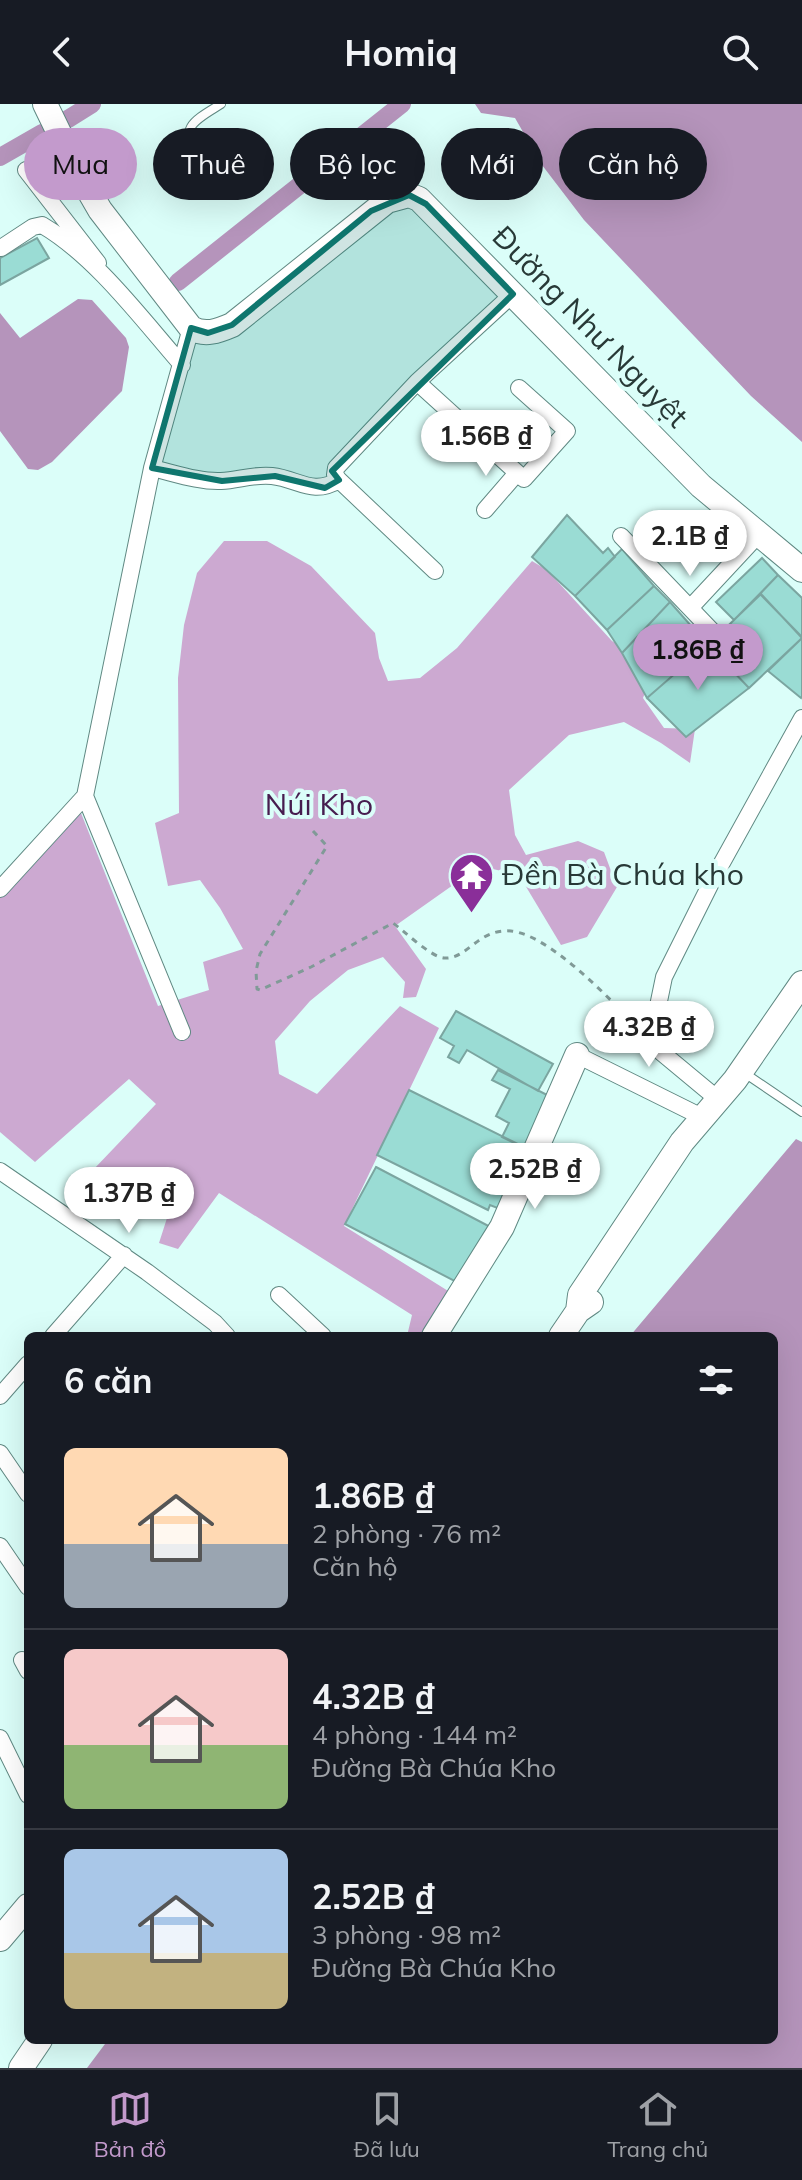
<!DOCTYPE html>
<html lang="vi">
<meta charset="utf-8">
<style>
:root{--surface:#171b24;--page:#20242c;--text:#f1f3f6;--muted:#9ea1a6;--line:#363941;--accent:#c39acc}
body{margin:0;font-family:Mulish,sans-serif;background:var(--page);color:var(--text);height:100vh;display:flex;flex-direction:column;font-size:30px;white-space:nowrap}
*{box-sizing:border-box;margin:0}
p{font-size:26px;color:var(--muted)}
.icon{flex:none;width:44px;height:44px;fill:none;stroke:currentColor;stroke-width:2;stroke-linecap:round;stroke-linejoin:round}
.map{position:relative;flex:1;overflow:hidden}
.details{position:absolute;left:24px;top:1228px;width:754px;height:712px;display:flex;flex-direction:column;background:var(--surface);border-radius:12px;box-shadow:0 8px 32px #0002}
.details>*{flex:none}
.guide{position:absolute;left:24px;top:24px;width:754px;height:72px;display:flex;gap:16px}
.price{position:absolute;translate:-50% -68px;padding:0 18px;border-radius:28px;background:#fff;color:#222;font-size:26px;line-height:52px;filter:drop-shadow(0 2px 4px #0008)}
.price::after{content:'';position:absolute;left:50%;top:48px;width:24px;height:18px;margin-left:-12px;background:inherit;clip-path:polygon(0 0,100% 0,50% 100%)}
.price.active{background:var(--accent);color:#111}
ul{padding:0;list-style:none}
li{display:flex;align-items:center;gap:24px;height:200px;padding:0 40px}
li+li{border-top:2px solid var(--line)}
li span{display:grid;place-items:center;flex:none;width:224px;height:160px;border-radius:12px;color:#555}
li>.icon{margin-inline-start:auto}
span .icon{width:96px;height:96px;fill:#fffc;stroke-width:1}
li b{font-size:34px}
h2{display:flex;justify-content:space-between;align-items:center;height:96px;padding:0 40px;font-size:34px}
.tag{padding:0 28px;border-radius:36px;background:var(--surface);box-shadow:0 8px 32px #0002;font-size:28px;line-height:72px}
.tag.active{background:var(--accent);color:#111}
header{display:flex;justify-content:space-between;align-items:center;height:104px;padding:0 40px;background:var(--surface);font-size:36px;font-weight:700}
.tab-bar{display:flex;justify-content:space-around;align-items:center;height:112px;border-top:2px solid var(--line);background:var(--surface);font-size:22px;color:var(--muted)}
.tab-bar a{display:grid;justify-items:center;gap:4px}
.tab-bar .active{color:var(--accent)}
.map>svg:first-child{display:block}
.forest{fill:#cca9d1}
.water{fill:#b594bb}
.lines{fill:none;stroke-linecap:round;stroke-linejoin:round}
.canal{stroke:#b594bb;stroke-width:18}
.building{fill:#9adcd4;stroke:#7ba5a0;stroke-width:2}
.lane-casing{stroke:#608983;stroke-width:10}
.street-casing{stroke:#608983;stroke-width:18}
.secondary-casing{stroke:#608983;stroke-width:26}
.path{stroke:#809a97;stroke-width:3;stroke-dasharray:6 6;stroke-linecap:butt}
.lane{stroke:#fff;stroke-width:8}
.street{stroke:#fff;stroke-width:16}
.secondary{stroke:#fff;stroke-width:24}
.marked{fill:#0f766e;fill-opacity:0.2;stroke:#0f766e;stroke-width:6;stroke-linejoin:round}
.labels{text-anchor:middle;stroke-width:8;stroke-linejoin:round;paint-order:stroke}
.street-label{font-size:30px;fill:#283937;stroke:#dbfef9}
.park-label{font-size:30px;fill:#471d4f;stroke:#dbfef9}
.poi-label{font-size:30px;fill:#283937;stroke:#dbfef9;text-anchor:start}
</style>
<header><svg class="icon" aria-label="back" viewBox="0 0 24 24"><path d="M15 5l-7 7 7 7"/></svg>Homiq<svg class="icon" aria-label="search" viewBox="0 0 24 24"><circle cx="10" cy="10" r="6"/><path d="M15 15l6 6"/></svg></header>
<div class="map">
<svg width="802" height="1964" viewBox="0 0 802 1964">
<rect width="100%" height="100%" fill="#dbfef9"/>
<path class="forest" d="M224,437H267L311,462L375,529L379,554L388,577L420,574L457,544L532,457L547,466L612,537L637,552L651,573L643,594L664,624L695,625L690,659L661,639L624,618L569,631L509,686L515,731L526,751L578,737L604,748L617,783L587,833L561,841L519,771L480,762L395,822L426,865L416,893L403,894L405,878L383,853L348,866L310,897L275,937L279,970L317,990L400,902L439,924L344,1122L453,1190L420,1232H407L412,1211L219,1089L178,1145L159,1139L176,1086L153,1098L122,1088L93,1066L156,1000L129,975L35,1058L0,1028V791L81,709L158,902L209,886L203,858L243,845L220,804L200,776L168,782L155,719L179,709L178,574L184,521L197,469Z"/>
<path class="water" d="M475,0H802V338L751,292L584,116L542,61L515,14L481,9Z
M78,195L92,196L126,234L129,243L122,287L52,358L38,366L28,365L0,327V209L20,234Z
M796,1035L802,1038V1964H87L108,1936H774V1232H630Z"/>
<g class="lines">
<path class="canal" d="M68,15L92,0
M0,53L42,29
M178,178L402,0"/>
</g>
<path class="building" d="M37,134L49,154L0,181V154Z
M567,411L603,449L608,444L615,453L575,492L532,453Z
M622,445L654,482L607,526L575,492Z
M762,454L778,471L734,516L716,498Z
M778,471L802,494V533L760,490Z
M654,482L670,498L622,549L607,526Z
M761,490L802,534L749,584L708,541Z
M670,498L708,541L647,594L622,549Z
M802,534V592L801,594L768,567Z
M708,541L749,584L686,633L647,594Z
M456,907L553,960L538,987L467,946L459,959L448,953L454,942L440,934Z
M498,966L553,994L526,1045L502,1033L509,1019L496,1012L510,985L492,976Z
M409,986L530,1046L500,1105L490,1101L488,1106L377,1051Z
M376,1063L498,1127L468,1184L345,1120Z"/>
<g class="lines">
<defs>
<path id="lane" d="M217,77C212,76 208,77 204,75C190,69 184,36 191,23C196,14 212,6 221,0
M743,968L802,1008"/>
<path id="street" d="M26,66L98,159
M1,144L33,123L42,121C95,152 141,214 182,261
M417,278L524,375L567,327L519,284
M152,364C174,369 199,378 221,377C239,376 254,370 272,372C299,375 312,392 339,376
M485,406L517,369
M621,432L690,504L759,430
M435,467L339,376L335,371L336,364L417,278L513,190
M690,504L713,528
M85,692L182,928
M0,785L85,692L152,364L191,224
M577,951L704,1014
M720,997L661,948L651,936L664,873L713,775L802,614
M0,1067L147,1168L215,1219L227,1232
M279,1191L323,1232
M53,1232L124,1151
M0,1292L28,1260
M0,1349L28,1390
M0,1442L28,1483
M22,1556L28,1567
M0,1634L28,1691"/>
<path id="secondary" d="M45,0L78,68L100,106L191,224C205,232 218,227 232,221L387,97L409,91L419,95L701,382L802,466
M578,1207L580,1191L682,1038L735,976L802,879
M434,1232L502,1123L577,951
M561,1232L578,1207L591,1198
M0,1835L28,1802
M21,1964L40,1936"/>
</defs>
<use href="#lane" class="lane-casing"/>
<use href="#street" class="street-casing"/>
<use href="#secondary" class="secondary-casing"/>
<path class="path" d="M313,727L327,742L260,850L256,867L257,885L260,886L311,863L393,819C404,827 431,853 444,854C467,856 478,824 511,827C550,831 611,896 638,924"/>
<use href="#lane" class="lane"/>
<use href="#street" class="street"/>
<use href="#secondary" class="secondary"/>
</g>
<path class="marked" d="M409,91L426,100L513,190L332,367L339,376L325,384L275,372L222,377L152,364L191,224L208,229L232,221L371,107Z"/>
<defs>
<symbol id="temple-pin" viewBox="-11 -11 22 30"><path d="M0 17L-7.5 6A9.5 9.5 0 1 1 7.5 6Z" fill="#8a2e99" stroke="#dbfef9"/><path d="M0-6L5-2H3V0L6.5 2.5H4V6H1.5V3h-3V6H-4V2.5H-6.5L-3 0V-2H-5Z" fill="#fff"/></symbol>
</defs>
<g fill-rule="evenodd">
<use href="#temple-pin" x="446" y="746" width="51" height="69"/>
</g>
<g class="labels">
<g class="street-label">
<text transform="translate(590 223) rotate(46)" y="10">Đường Như Nguyệt</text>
</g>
<g class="park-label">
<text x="319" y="711">Núi Kho</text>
</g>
<g class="poi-label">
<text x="502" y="781">Đền Bà Chúa kho</text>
</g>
</g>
</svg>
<b class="price" style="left:486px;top:374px">1.56B ₫</b>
<b class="price" style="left:690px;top:474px">2.1B ₫</b>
<b class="price active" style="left:698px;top:588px">1.86B ₫</b>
<b class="price" style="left:649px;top:965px">4.32B ₫</b>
<b class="price" style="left:535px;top:1107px">2.52B ₫</b>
<b class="price" style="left:129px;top:1131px">1.37B ₫</b>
<div class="guide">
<a class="tag active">Mua</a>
<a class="tag">Thuê</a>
<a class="tag">Bộ lọc</a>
<a class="tag">Mới</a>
<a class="tag">Căn hộ</a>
</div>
<section class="details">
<h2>6 căn<svg class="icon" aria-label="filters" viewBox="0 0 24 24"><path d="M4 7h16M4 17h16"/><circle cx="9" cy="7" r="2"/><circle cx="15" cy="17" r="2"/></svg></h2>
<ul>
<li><span style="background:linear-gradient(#ffd9b3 60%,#9aa5b1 0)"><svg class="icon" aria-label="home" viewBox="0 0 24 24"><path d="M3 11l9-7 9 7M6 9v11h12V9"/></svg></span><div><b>1.86B ₫</b><p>2 phòng · 76 m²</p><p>Căn hộ</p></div></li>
<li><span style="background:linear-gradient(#f6c9c9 60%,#8fb573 0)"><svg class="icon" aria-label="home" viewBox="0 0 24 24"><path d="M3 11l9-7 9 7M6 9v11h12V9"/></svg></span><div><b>4.32B ₫</b><p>4 phòng · 144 m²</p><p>Đường Bà Chúa Kho</p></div></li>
<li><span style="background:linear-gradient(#a9c7e8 65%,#c2b280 0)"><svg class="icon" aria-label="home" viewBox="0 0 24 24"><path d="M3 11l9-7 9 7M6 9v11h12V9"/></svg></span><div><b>2.52B ₫</b><p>3 phòng · 98 m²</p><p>Đường Bà Chúa Kho</p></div></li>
</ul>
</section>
</div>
<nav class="tab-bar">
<a class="active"><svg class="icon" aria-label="map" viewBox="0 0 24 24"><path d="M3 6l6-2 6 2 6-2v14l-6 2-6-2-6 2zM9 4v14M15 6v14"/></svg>Bản đồ</a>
<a><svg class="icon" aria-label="saved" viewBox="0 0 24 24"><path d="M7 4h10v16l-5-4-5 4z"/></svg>Đã lưu</a>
<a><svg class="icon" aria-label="home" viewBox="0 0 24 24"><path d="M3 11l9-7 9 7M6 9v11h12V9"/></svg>Trang chủ</a>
</nav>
